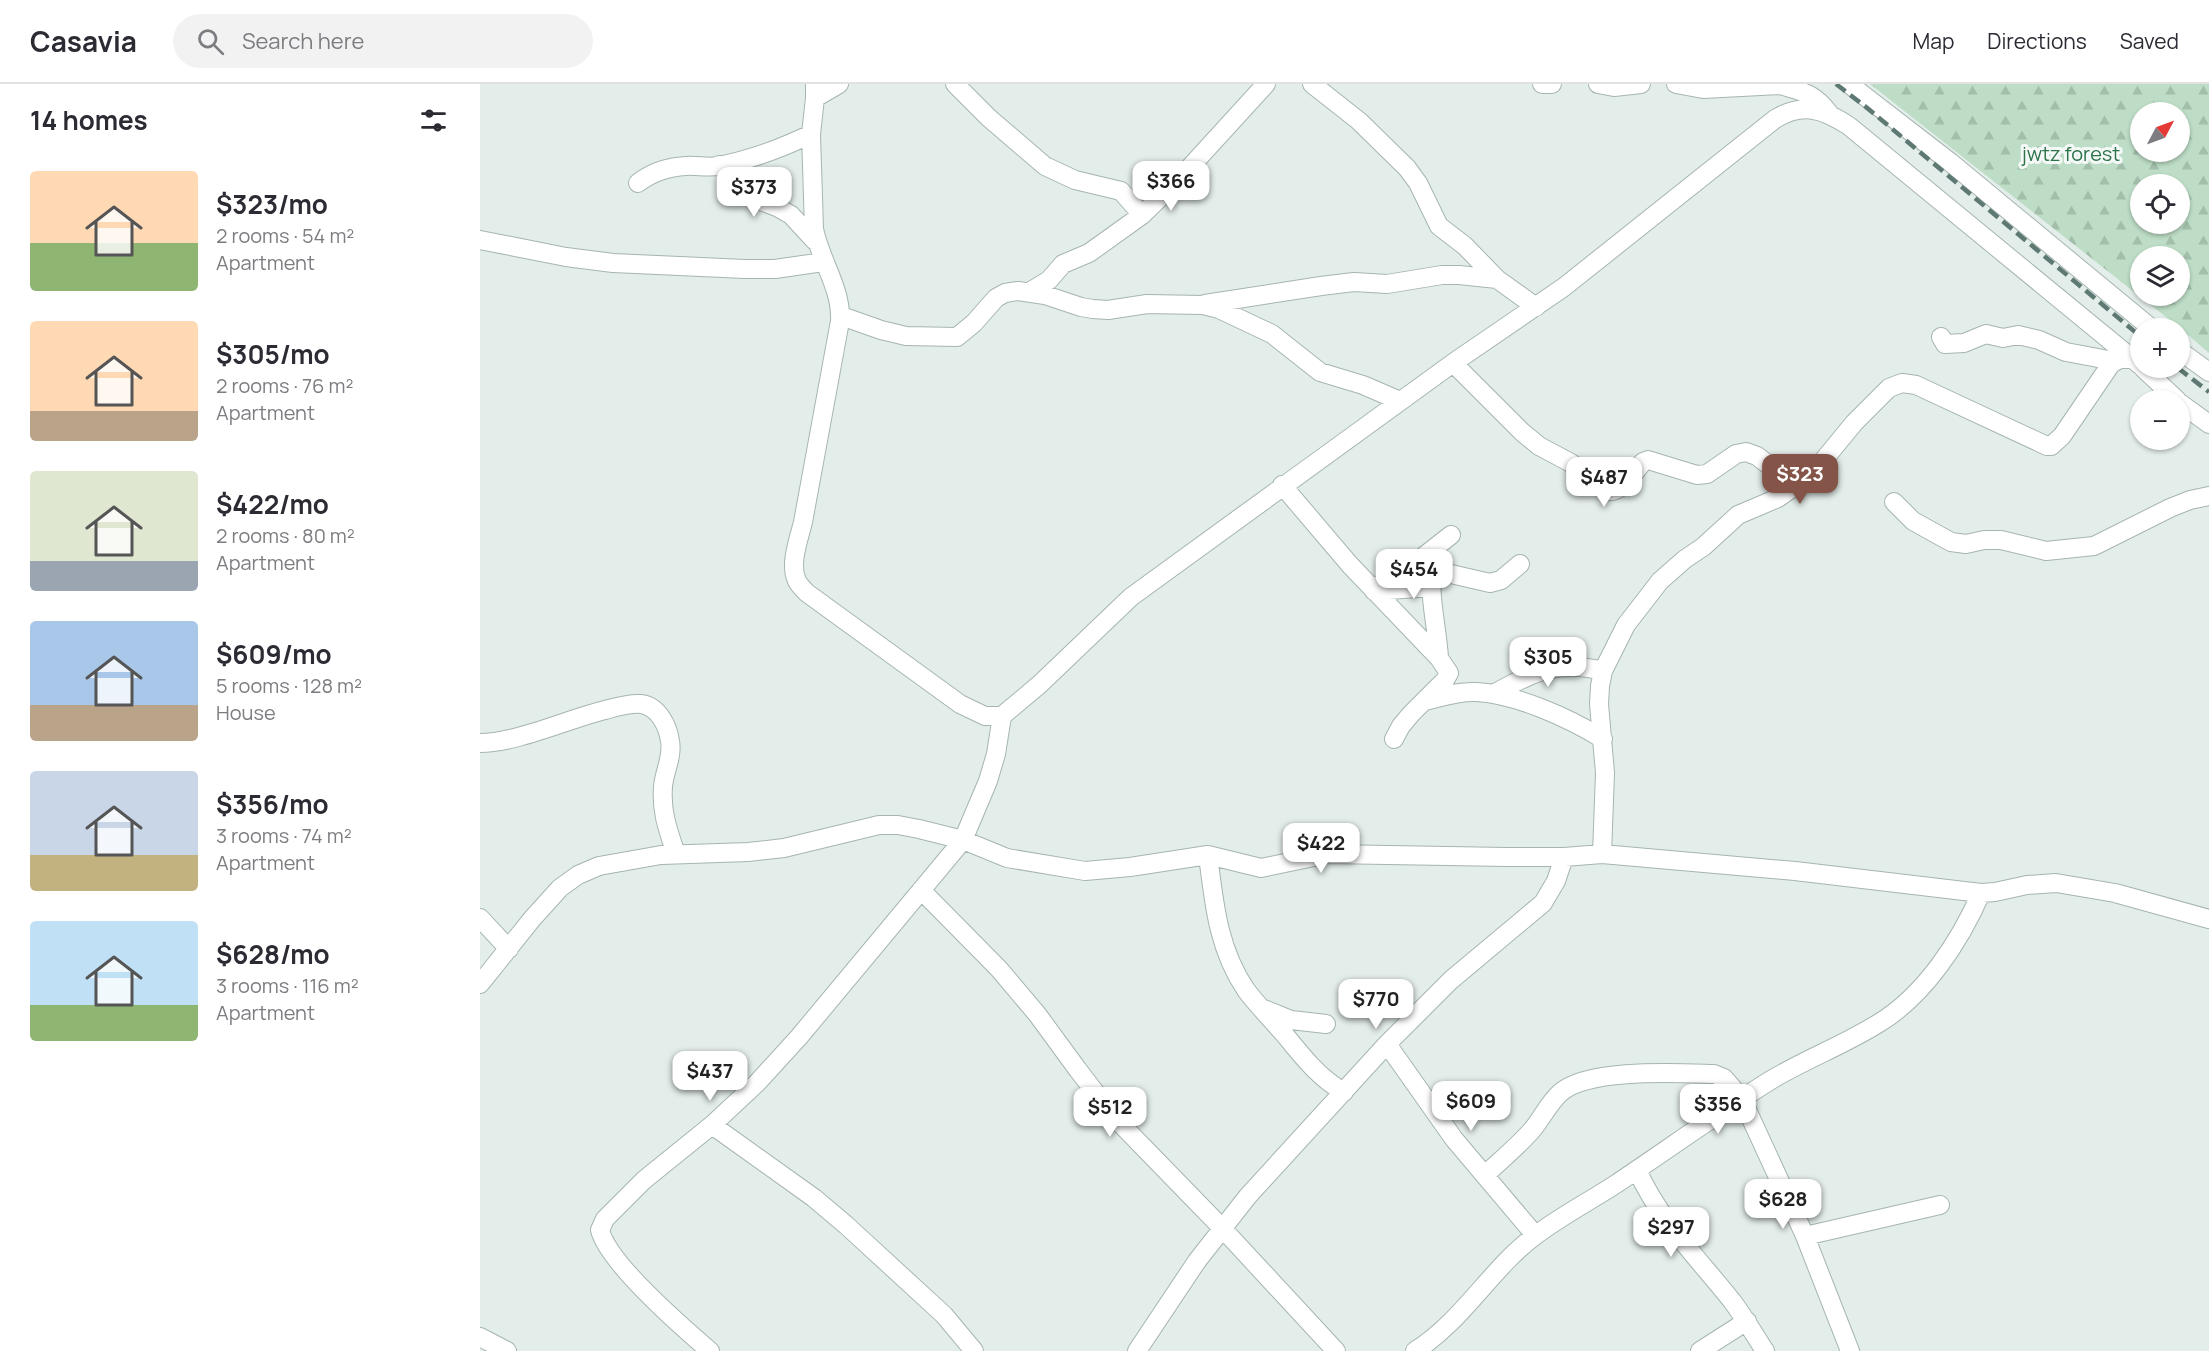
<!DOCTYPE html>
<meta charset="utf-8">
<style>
:root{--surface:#fff;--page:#f2f2f3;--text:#2b2b33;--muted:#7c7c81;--line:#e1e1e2;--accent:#835447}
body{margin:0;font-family:Manrope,sans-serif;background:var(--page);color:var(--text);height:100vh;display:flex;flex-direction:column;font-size:22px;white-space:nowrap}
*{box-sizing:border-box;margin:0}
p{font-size:20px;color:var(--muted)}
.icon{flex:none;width:33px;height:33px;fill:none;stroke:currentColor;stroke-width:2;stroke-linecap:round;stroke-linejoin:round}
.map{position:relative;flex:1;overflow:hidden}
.sheet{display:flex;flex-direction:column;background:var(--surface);width:480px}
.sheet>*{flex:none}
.needle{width:39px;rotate:49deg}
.fabs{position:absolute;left:1650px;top:18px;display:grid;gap:12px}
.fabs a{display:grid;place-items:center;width:60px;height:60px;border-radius:50%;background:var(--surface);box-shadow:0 2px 4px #0004;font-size:30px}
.price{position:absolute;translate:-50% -51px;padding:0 14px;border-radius:12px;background:#fff;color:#222;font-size:20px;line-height:39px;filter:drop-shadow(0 2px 3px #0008)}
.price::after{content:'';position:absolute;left:50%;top:36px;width:18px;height:14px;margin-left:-9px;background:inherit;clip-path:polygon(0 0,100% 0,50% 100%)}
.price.on{background:var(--accent);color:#fff}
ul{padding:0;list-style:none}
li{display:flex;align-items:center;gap:18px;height:150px;padding:0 30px}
li span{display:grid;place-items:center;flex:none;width:168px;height:120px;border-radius:6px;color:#555}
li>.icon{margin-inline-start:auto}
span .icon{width:72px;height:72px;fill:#fffc;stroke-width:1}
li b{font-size:26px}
h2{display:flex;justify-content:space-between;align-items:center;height:72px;padding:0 30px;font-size:26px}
header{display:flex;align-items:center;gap:36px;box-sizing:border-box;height:84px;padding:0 30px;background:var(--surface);border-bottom:2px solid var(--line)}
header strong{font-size:28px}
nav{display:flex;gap:33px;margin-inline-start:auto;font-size:21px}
.search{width:420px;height:54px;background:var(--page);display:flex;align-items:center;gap:15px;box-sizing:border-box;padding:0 21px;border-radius:33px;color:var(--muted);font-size:22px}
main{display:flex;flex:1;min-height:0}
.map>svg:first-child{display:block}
.forest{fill:url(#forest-firs);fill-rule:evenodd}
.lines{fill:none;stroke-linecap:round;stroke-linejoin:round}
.minor-casing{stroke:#a6b5b0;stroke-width:20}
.minor{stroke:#fff;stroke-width:18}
.rail{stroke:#5e7973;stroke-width:4.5;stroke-dasharray:12 6;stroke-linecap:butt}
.labels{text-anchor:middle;stroke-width:6;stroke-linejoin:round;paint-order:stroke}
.park-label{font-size:20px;fill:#2e744b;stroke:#f4f9f7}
</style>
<header>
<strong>Casavia</strong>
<div class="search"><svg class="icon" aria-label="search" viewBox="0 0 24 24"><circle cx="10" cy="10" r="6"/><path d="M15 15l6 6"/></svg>Search here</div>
<nav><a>Map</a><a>Directions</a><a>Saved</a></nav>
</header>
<main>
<section class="sheet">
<h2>14 homes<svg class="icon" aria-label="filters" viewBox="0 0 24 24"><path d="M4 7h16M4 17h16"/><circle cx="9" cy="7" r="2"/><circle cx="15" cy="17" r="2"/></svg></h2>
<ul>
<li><span style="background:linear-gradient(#ffd9b3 60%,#8fb573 0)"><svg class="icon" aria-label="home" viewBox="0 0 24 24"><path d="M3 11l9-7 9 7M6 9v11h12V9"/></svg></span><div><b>$323/mo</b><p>2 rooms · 54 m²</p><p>Apartment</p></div></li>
<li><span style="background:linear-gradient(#ffd9b3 75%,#b9a48a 0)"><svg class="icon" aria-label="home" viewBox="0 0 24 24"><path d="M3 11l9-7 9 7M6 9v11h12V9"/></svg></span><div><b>$305/mo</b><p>2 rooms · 76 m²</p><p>Apartment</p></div></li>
<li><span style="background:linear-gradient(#dfe7d0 75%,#9aa5b1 0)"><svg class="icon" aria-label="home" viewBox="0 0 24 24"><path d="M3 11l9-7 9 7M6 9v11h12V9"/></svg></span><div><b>$422/mo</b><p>2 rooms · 80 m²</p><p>Apartment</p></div></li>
<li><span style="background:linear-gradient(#a9c7e8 70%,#b9a48a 0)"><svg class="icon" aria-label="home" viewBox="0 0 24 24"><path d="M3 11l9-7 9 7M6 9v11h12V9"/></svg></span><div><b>$609/mo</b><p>5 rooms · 128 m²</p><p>House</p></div></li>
<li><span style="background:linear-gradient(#c9d6e8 70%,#c2b280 0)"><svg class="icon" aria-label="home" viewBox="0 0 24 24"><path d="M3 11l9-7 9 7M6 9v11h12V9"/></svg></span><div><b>$356/mo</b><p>3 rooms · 74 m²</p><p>Apartment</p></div></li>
<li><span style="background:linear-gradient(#bfe0f5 70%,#8fb573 0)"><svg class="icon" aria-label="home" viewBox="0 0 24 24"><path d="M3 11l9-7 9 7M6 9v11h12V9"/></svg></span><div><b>$628/mo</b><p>3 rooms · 116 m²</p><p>Apartment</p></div></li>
</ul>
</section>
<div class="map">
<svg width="1729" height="1267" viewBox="0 0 1729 1267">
<defs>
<pattern id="forest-firs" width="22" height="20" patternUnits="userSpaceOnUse" patternTransform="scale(1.5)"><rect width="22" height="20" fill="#bdddc6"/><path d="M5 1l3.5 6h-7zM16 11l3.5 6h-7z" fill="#a2bfab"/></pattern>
</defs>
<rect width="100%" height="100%" fill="#e3ede9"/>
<path class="forest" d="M1390,0H1729V269L1700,244ZM1660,28H1700V68H1660ZM1660,100H1700V140H1660ZM1660,172H1700V212H1660Z"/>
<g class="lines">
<defs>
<path id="minor" d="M335,0V14L331,50L334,145C340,176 362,205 360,237L323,438C319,455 309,480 317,497C319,501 324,506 327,509L480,620L505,632H522L560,600L651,513L973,279L1084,203L1295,35C1323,18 1343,25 1369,42L1660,281
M475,0L509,34L565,82L595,96L641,107L662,131
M832,0L879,37L927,84L938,99L959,142L985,162L1017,195
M1062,0H1072
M1118,0L1134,3L1161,0
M1196,0L1223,5L1301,1
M1297,0C1321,8 1332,7 1349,29
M1369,0L1470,78L1671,244
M335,14L359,0
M239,81L278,116L297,123L311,131L335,157
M158,99C172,88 188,83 206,82C217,81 227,84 238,82C270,76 302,64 331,50
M0,156L86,173L133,179L265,185H295L343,178
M551,207L569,196L583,180L609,169L662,131L701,93L786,0
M725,220L841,202L874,198L907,200L962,191H979L1017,195L1056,223
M367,234L401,246L426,252L477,253L494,239L516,214L525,209L538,207L565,211L601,223L613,225L628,226L667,220L723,221L739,225L792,250L840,288L883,301L920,317
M1461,253L1465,260L1484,259L1506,250L1523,254L1538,251L1559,256L1586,268L1634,277
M1700,267L1729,288
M973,279L1042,348L1059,362L1091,379L1127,407C1142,410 1154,388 1163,378L1168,376L1217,391L1227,390L1256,370L1266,368L1277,372L1316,402
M1663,284L1697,316
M1700,319L1729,340
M802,401L870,481L959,574L969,589L965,596L931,630L921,642L914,655
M1414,418L1433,437L1471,458L1486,460L1504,456H1521L1566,467L1614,462L1690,424L1710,416L1729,412
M957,463C944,500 957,537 959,574
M951,498L962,491L971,490L1010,499L1021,496L1040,480
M893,505L939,476L971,451
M894,507L952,503
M1013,610C1053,589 1077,575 1123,587
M945,617C962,613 978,607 996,608C1036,610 1089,634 1123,655
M0,659C36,659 88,635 125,626C136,623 149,619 161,620C178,622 188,642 190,657C193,673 184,688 183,703C181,728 188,746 196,770
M1122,770L1125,689L1119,620L1120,602L1123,587L1146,541L1180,497L1205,475L1223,463L1258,431L1298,414L1333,389L1374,339L1409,304L1422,299L1436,301L1567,362H1571L1582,352L1631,280L1640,275H1654
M728,771C734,819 738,865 766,906C778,922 792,936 805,951C822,972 840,995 864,1008
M441,806L519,885L557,930L598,986L635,1034L742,1144L856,1267
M0,834L29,865
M0,900L52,835L80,804L98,791L119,782L181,771L268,768L304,764L399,741H418L439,745L483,756L527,774L605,787L650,783L728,771L781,784L848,770L1027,773H1084L1122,770L1315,787L1501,809L1515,808L1547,801L1576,799L1635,809L1729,835
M784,925L811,936L846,940
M907,960L974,1055L1055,1151
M232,1041L334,1114L366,1141L464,1231L494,1267
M1157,1086C1181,1138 1216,1172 1252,1217C1264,1233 1274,1250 1285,1267
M1005,1091C1021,1076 1038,1062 1052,1046C1062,1034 1069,1019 1080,1009C1107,984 1197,989 1234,990L1244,994L1262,1015L1325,1152L1370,1267
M1325,1152L1460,1121
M0,1253L27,1267
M230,1267C202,1243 128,1179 120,1146L125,1135L164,1096L232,1041L277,999L319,953L483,756L508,697L516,670L522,632
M657,1267L717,1177L768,1112L907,960L971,896L1063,819L1076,797L1084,773
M935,1267C983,1237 1012,1183 1056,1151C1081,1132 1110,1117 1136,1100C1188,1065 1238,1029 1291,996C1326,975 1364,961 1399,939C1445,911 1480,857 1501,809
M1220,1267L1267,1237"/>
</defs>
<use href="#minor" class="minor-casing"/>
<use href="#minor" class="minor"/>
<path class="rail" d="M1356,0L1386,23L1660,252
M1698,284L1729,308"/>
</g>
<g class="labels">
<g class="park-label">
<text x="1591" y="77">jwtz forest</text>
</g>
</g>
</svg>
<div class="fabs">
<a><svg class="needle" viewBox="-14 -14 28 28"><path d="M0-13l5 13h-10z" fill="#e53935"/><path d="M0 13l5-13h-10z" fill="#7c7c81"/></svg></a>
<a><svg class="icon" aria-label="locate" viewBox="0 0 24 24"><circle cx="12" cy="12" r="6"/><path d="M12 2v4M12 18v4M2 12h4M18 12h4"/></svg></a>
<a><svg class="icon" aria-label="layers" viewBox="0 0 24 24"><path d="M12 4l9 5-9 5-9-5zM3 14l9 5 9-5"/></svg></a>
<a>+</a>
<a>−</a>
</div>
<b class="price" style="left:691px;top:128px">$366</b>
<b class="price" style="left:274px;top:134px">$373</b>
<b class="price on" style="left:1320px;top:421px">$323</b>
<b class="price" style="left:1124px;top:424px">$487</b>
<b class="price" style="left:934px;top:516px">$454</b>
<b class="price" style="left:1068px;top:604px">$305</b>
<b class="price" style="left:841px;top:790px">$422</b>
<b class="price" style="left:896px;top:946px">$770</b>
<b class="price" style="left:230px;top:1018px">$437</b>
<b class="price" style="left:991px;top:1048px">$609</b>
<b class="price" style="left:1238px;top:1051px">$356</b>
<b class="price" style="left:630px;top:1054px">$512</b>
<b class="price" style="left:1303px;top:1146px">$628</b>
<b class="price" style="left:1191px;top:1174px">$297</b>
</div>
</main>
